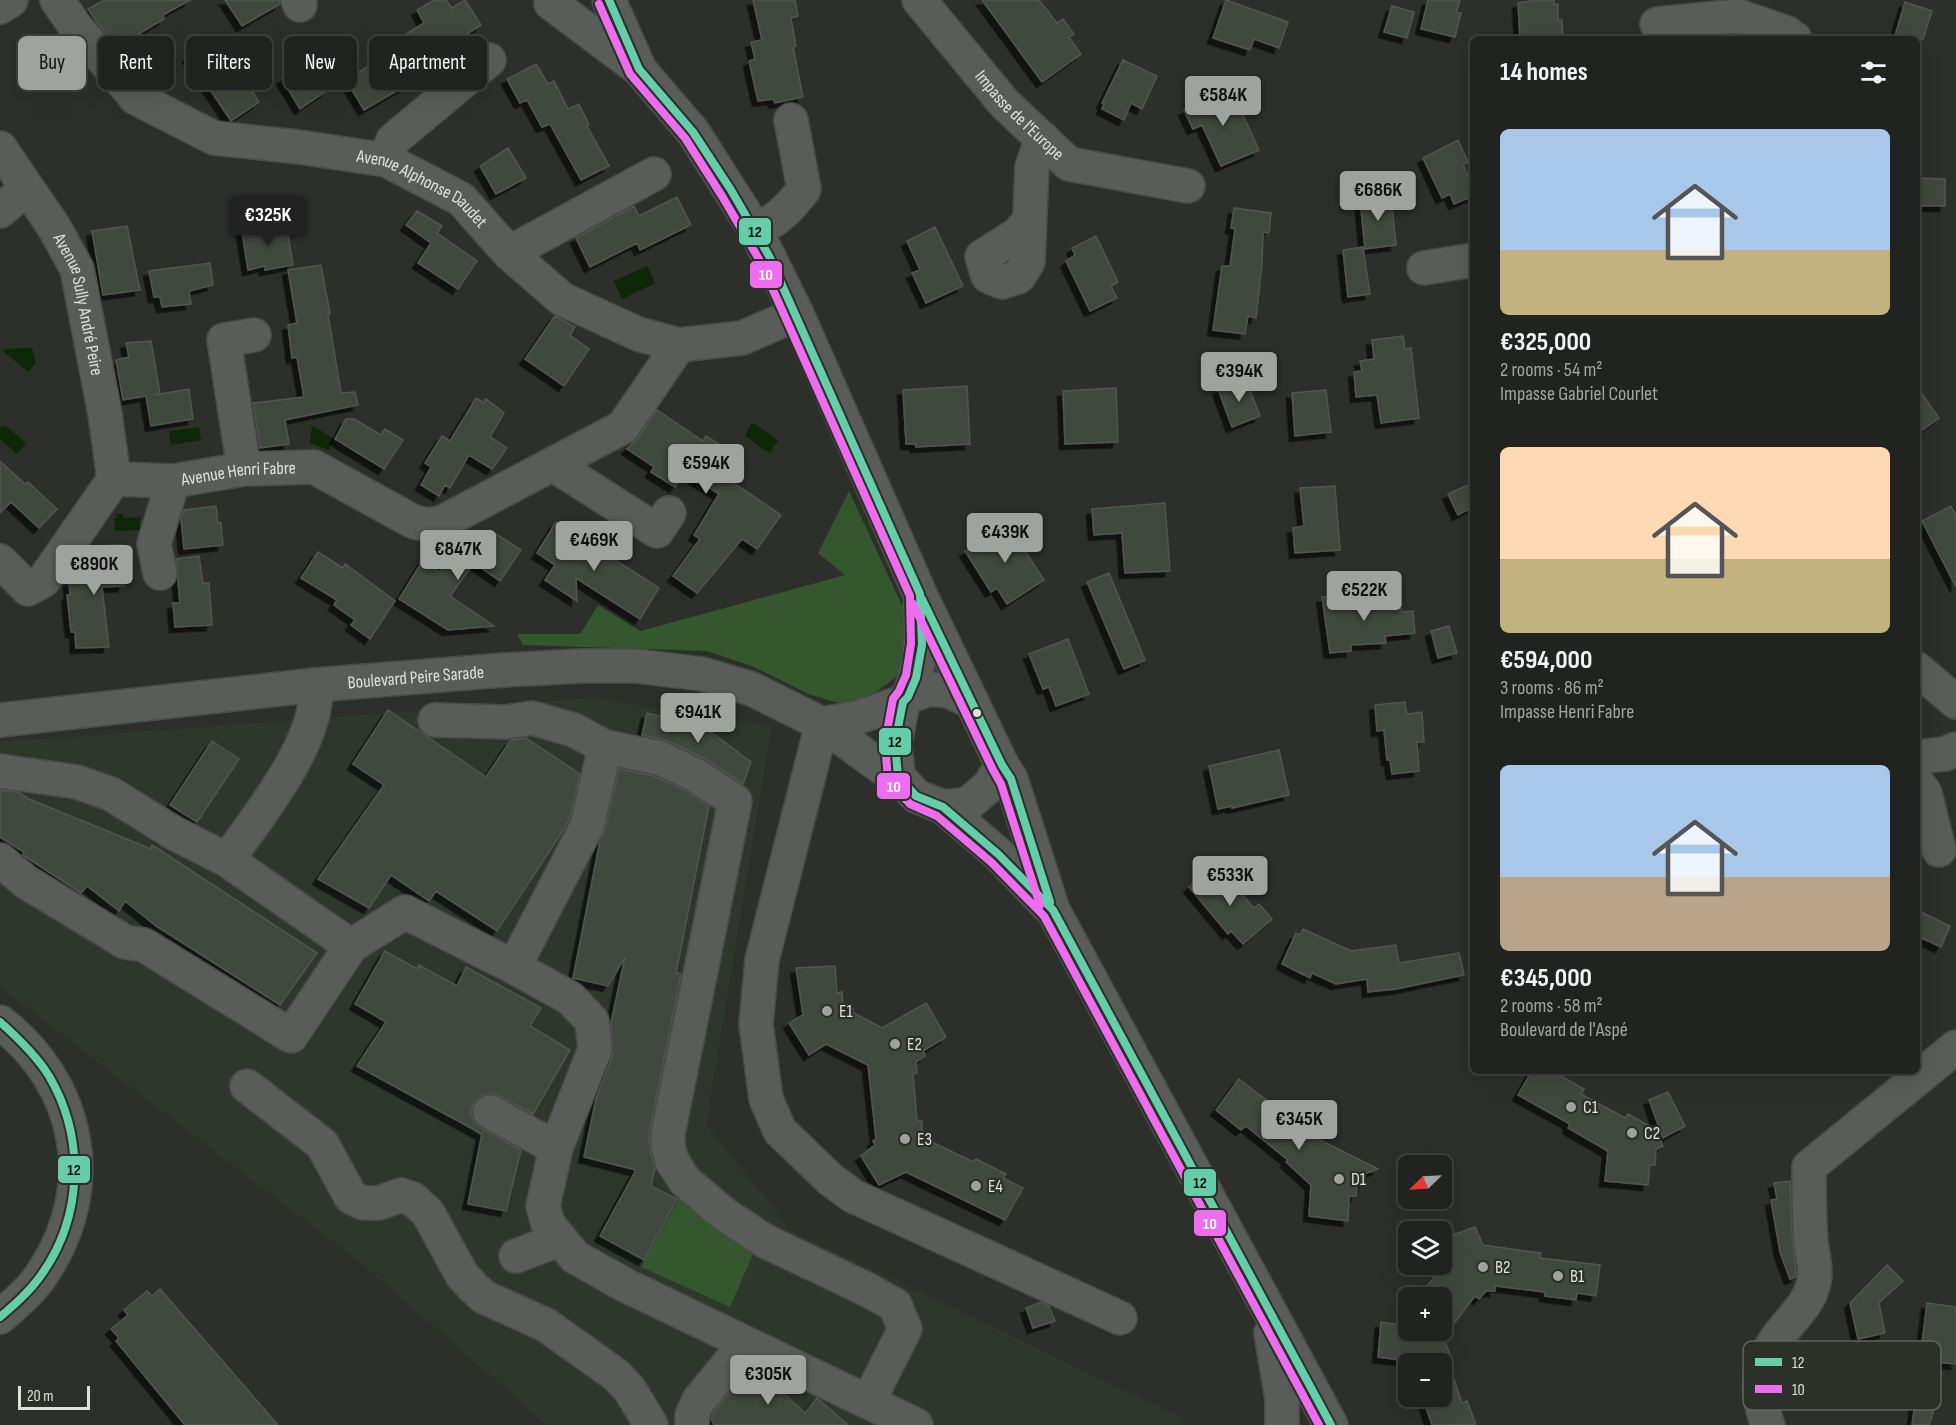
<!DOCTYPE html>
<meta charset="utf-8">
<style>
:root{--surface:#212320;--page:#292b29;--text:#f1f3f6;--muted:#a2a4a5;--line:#3e403e;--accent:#9fa39e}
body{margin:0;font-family:"Sofia Sans Condensed",sans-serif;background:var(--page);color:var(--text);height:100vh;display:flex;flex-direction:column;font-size:22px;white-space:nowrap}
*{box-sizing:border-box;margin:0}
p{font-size:20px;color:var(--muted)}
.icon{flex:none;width:33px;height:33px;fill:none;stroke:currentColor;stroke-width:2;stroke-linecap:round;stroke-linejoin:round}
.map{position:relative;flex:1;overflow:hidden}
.side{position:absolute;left:1470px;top:36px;width:450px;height:1038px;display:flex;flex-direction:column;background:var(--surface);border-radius:9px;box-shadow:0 6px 24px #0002,0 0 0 2px var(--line)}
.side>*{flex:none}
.hud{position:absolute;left:18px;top:36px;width:570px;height:54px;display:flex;gap:12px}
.needle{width:39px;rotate:246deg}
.controls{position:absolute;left:1398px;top:1155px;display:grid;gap:12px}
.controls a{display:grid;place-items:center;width:54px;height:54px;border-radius:9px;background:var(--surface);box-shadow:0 6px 24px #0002,0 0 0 2px var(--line);font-size:30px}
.scale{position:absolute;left:18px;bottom:15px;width:72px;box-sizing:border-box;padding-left:6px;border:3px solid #dde1dc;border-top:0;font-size:16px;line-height:21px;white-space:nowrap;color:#dde1dc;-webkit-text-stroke:4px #2b3029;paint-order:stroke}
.price{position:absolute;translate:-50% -51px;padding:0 14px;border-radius:6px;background:var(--accent);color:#111;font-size:20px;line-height:39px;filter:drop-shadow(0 2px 3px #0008)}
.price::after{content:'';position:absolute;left:50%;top:36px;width:18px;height:14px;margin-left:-9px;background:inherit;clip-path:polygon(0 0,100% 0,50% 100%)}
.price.selected{background:#222;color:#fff}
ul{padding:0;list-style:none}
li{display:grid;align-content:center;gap:12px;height:318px;padding:0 30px}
li span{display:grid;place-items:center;height:186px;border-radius:9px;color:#555}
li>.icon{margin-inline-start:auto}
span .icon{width:108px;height:108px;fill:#fffc;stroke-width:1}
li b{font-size:26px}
h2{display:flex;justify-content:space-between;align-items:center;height:72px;padding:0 30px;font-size:26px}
.pill{padding:0 21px;border-radius:9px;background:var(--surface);box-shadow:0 6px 24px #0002,0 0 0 2px var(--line);font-size:21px;line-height:54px}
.pill.selected{background:var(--accent);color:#111}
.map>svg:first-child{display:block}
.built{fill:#2e372c}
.green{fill:#34572d}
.water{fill:#0e2709}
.building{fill:#3f4a3c;stroke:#525552;stroke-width:1.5;filter:url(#shadow)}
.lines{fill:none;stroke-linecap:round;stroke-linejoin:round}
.minor-casing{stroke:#494b48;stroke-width:36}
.minor{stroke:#5a5c5a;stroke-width:33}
.bus-1-casing{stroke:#2b3029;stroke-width:12}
.bus-2-casing{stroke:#2b3029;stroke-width:12}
.bus-1{stroke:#66cdaa;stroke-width:8}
.bus-2{stroke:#ee6dee;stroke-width:8}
.bus-dot{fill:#dde1dc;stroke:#2b3029;stroke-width:2}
.poi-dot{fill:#9fa39e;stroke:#2b3029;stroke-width:2}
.labels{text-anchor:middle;stroke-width:4.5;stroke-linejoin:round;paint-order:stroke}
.street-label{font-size:18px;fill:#dde1dc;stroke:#2b3029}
.poi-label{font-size:18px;fill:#dde1dc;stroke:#2b3029;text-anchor:start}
.key{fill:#2b3029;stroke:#60655f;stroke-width:1.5}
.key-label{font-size:16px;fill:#dde1dc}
.line-badge{stroke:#2b3029;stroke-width:2}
.badge-label{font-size:16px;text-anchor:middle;font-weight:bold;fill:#fff}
.pale-badge-label{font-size:16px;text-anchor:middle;font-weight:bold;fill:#111}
</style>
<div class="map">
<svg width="1956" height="1425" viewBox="0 0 1956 1425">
<defs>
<filter id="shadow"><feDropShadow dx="-5.5" dy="5.5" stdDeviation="0" flood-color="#0009"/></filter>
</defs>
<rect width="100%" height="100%" fill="#2c2f2a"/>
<path class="built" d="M594,698L772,726L706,1125L791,1230L1184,1419L1182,1425H547L362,1264L0,987V742Z"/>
<path class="green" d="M849,491L905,612L904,663L895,678L862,702L843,704L811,695L754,667L707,651L523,645L517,634H580L598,605L640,631L845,575L818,553Z
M681,1195L757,1245L730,1307L641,1267Z"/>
<path class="water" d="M647,266L655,283L622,299L614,281Z
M32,348L36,363L28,372L3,351L4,349Z
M751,424H755L778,440L771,452L766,451L745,436Z
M5,425L26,443L17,454L0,439V427H3Z
M312,425L334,439L329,450L310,443Z
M199,427L201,440L171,445L169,431Z
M116,514H123V518L140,517V530L115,531L114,518H117Z"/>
<path class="building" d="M104,0H190L163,15L164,19L117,47L96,21L88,9Z
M225,0H280V4L242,26Z
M434,0H446L452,8L465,0L481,25L402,76L407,85L364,110L346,80L388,54L384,48L424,23L417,10Z
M753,0H795L798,16L791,18L796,46L793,47L803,97L775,103L773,99L758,101L749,61L755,59L751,42L762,40Z
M982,0H1039L1057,23L1063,19L1074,34L1069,37L1081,54L1042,82Z
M1226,0L1288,22L1279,48L1254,39L1250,50L1213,38Z
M1428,0H1460L1456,13H1461L1455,37L1421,29Z
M1537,0H1554V5L1558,4V20H1562L1563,39H1520L1518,3Z
M1905,2L1932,11L1923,39H1894Z
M1392,6L1414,12L1407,38L1384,32Z
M218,37L259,102L231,121L188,57Z
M1123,60L1157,76L1142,109L1131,103L1124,120L1102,109L1104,104L1102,103Z
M307,63L326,91L300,109L282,79Z
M536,64L548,84L554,81L568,109L579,104L589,125L587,126L609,166L581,180L550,124L542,127L527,100L520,103L507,79Z
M1208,92L1214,104L1234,95L1259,150L1221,166L1202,125L1193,129L1184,110L1193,106L1190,99Z
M1458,140L1468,162L1463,165L1473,187V196L1454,204L1450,194L1442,198L1423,158Z
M508,148L526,178L496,194L480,166Z
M1917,178L1945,179V206H1917Z
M1391,196L1396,245L1365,249L1360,199Z
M677,197L691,225L640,250L637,243L590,267L576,238L634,206L639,216Z
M1234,208L1271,213L1269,233L1263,232L1262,264L1256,318L1248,316L1245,334L1213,330L1222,266H1230L1235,229L1231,228Z
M417,211L442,226L437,233L477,261L458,289L418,263L431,243L406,225Z
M286,223L293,265L265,270V266L248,270L242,231Z
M127,226L140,290L103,295L92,231Z
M935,227L963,286L926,303L912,273L920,270L907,241Z
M1096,236L1118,282L1111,286L1117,298L1090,311L1066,261L1075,255L1072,248Z
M1363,247L1370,294L1348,297L1343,250Z
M210,263L213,285L189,291L191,304L162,307L160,297H154L149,271Z
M321,265L330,314H328L341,393L355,392L358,405L285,420L289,444L260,448L253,403L304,397L297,357L292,358L288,325L297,323L288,270Z
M555,316L575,327L570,335L589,349L564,386L525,359Z
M1403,336L1405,349L1411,348L1419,418L1381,423L1377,395L1356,397L1354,372L1362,371L1360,361L1374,359L1372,340Z
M151,341L160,394L154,395L189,389L193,419L151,426L146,396L123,400L116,360L129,357L126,343Z
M1246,380L1260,416L1232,427L1218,389Z
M967,386L970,444L916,447L915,444H906L903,390Z
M1917,387L1939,418L1917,434Z
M1116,388L1118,442L1065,444L1063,391Z
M1326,390L1331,432L1295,436L1292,393Z
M476,398L484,403L486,399L504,413L490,437L507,448L492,469L469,455L450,488L445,485L439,496L421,485L431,467L425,463L442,436L450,441Z
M657,410L703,441L706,436L733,453L730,459L744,468L734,483L781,515L757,549L742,539L697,593L673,576L700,539L694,535L719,494L685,472L675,487L651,472L654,467L627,449L638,438Z
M346,419H354L381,435L385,429L403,440L384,469L335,439Z
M0,461L25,484L28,482L57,509L39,528L11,502L0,513Z
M1473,483V507L1458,515L1448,494Z
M1335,486L1340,550L1295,553L1293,528L1304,526L1300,488Z
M1165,503L1170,571L1125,573L1122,533L1094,535L1092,509Z
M216,506L218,523L221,522L223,545L184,549L181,519L184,510Z
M1951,506L1956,516V587L1922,521Z
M556,522L659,588L640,619L576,578L577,601L545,580L555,565L537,553Z
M1006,522L1044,580L1007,604L997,588L991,592L965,551L992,538L988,532Z
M480,530L486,535L490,530L521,550L500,581L474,563L450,596L494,626L448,630L399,599L423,560L440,572L453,548L463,554Z
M121,545L124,586L102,587L109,647L76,648L75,632H71L67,595H70L69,582L89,580L87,551L90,546Z
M318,552L343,568L345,564L395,601L370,639L351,625L355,620L334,605L337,600L301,578Z
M199,556L203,583H209L212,625L175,627L173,603H180L176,559Z
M1109,573L1145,660L1124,669L1087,582Z
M1346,595L1347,603L1400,597L1402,612L1413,611L1415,633L1385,636L1386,643L1351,645V651L1330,653L1322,597Z
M1449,626L1457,653L1438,658L1431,631Z
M1068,639L1089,694L1056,706L1049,687L1043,689L1029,654Z
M1405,702L1407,714L1422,712L1424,742H1417L1419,771L1392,774L1390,760H1387L1384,730L1377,731L1375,705Z
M388,710L486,777L511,740L526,738L580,774L569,820L564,829L497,931L436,891L429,901L391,875L369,908L318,879L384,785L353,764Z
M647,713L685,722L712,733L751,762L743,784L705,759L668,741L642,735Z
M212,741L239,759L197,822L170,805Z
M1279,750L1289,795L1232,808V806L1218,809L1209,766Z
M619,769L654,776L686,791L709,806L676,973L681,974L649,1134L650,1151L655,1168L651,1186L677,1199L644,1260L600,1236L636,1170L584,1157L596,1099L613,1055L611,1023L625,957L608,986L573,978L600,841L605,830Z
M0,790L18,792L29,799L151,849L152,845L317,953L280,1005L156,926L125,901L119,911L87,886L81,893L26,857L23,855L24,852L0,837Z
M1215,872L1223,880L1227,877L1254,908L1259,904L1272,919L1243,944L1231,931L1228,934L1189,887L1204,874L1207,878Z
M1917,910L1950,926L1941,947L1917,936Z
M1303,929L1351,951L1396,945L1399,963L1459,953L1464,975L1396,989L1368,992L1367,979L1336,984L1312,973L1310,978L1282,964L1296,933L1300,935Z
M385,951L417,969L419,965L457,986L466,967L541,1008L530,1026L570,1050L533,1114L499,1096L490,1093L481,1096L473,1104L471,1113L474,1122L481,1128L521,1150L506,1211L468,1204L482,1134L357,1066L386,1022L355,1004Z
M835,966L837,993L842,992L843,1004L853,1009L852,1012L882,1028L926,1003L946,1037L923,1051L925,1056L916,1062L917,1073L913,1074L917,1120L922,1121V1131L932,1136L930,1141L973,1162L976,1159L1006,1174L1003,1178L1023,1188L1005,1220L906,1172L879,1185L861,1156L875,1145L873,1141L876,1139L868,1065L826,1044L809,1055L789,1023L803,1015L796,968Z
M1532,1071H1552L1584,1089L1581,1094L1625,1118L1628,1114L1655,1129L1663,1146L1656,1149L1655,1165H1650L1648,1185L1605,1181L1608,1151L1568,1128L1570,1124L1518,1095Z
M1239,1079L1274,1106L1277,1102L1305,1124L1300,1130L1378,1169L1362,1175L1365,1182L1357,1185L1356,1196H1349L1348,1221L1309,1216L1311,1185L1286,1162L1288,1160L1246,1126L1241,1130L1216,1110Z
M1668,1092L1685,1126L1663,1138L1649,1100Z
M1790,1181L1792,1233L1796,1272V1277L1790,1279L1780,1252L1771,1200L1777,1199L1774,1183Z
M1475,1227L1483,1245L1541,1253L1540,1258L1600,1265L1596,1296L1577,1293L1576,1300L1545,1296V1292L1495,1286V1291H1486L1479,1299L1475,1296L1446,1334L1450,1338L1445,1342L1450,1354L1446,1356L1462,1403L1467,1401L1476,1425H1432L1422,1396H1442V1364H1409L1408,1361L1378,1357L1381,1322L1401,1325L1403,1315L1408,1308V1330H1442V1298H1417L1446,1262L1442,1247V1239Z
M1887,1265L1903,1281L1879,1303L1885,1333L1858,1339L1850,1303Z
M160,1289L278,1425H185L116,1341L119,1338L111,1329L128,1315L124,1310L147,1291L152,1296Z
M1041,1302L1049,1306L1055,1321L1033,1328L1026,1308Z
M1927,1303L1956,1307V1364L1934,1362L1935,1354L1921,1352Z
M751,1366L756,1369L805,1413L817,1398L848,1425H714L711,1419L715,1410Z
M1916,1397L1936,1403L1929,1425H1912Z"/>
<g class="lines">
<defs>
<g id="minor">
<path id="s1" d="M57,0L75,26L136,98L214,138L299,147L386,160L461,199L509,253L562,299L638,334L679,345L742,338L797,314"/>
<path d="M298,0L300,5"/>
<path d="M609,0L639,68"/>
<path id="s2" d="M919,0L1005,104L1069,164L1188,186"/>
<path d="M551,3L639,69L693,132L756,231L797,314L920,594L1002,765L1011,779L1053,910L1331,1425"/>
<path d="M0,7L11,0"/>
<path d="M1657,24L1738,16L1787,33L1795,39"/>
<path id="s3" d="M0,148L54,227L77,269L105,414L114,479"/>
<path d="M386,160L393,140L489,60"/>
<path d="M0,211L26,189"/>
<path d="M1029,221L1018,234L982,257L988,276L1002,282L1018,277L1028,262L1032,167L1042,138"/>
<path d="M756,231C778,219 789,209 804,189L791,120"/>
<path d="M509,253L654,174"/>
<path d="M1424,268L1473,260"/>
<path d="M554,465L657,531L669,513"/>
<path d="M244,469L224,340L254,335"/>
<path id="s4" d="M0,561L28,589L44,580L114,479L173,481L244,469L314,467L414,522L428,525L441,523L623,427L679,345"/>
<path d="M160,573L154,544L173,481"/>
<path d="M1917,669L1956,702"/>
<path d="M908,697C922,665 921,639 920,605"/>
<path d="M972,702L949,691L929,689L908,697L903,702L895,743L898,776L916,796L943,807L968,804L989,786L1002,765"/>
<path id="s5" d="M0,720L315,685L504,670L582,666H636L702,674L752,689L822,724L884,769L898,776"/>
<path d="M435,720L506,722L532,718L574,730L605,747L660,758L695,775L735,801L668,1134V1146L672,1161L685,1181L724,1214L765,1241L866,1289L895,1305L905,1329L868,1402"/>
<path d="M822,724L762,960L756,1024L766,1099L780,1131L830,1179L853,1196L1120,1318"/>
<path d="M822,724L856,718L903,702"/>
<path d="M1917,757L1945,754L1956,749"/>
<path d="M0,771L77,782L111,794L174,833L227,860L351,946L405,912L514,967L587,826L605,747"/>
<path d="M1917,782L1925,793L1939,850"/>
<path d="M943,807L998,854L1047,905"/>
<path d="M0,860L26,882L125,942L144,945L291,1036L351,946"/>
<path d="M227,860C257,818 322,738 315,685"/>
<path d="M514,967L570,998L592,1021L595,1049L556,1148L543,1206L548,1224L575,1257L625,1285L916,1425"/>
<path d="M0,1022C80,1084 100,1185 44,1271C33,1289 16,1303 0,1317"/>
<path d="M247,1086L322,1144L351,1197L363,1203H379L401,1195L413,1199L428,1213L462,1275L473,1287L484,1297L546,1325L616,1375L630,1390L651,1425"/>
<path d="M490,1112L556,1148"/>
<path d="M516,1256L560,1239"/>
<path d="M1271,1333L1282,1399V1425"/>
<path d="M692,1425V1415L699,1400L745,1344"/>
<path d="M1768,1425C1753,1387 1758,1359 1785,1328C1797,1313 1810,1301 1814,1282C1817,1270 1812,1253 1811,1241C1809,1216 1809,1192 1809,1167L1956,1047"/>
</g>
</defs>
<use href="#minor" class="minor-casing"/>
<use href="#minor" class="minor"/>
<defs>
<path id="bus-1" d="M609,0L639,69L693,132L731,190L769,256L920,594L922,645L916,678L908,697L903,702L895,743L898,776L916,796L943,807L998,854L1053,910L1331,1425
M922,599L1002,765L1011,779L1050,902
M0,1022C18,1038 36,1055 49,1076C86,1139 83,1219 39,1278C28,1293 14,1305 0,1317"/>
<path id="bus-2" d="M599,4L630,74L685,138L722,196L760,261L910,596L911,644L906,675L899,691L893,699L885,742L888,780L910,804L937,816L991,862L1044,916L1319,1425
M913,604L993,770L1001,784L1040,905"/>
</defs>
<use href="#bus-1" class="bus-1-casing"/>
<use href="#bus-2" class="bus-2-casing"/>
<use href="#bus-1" class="bus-1"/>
<use href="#bus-2" class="bus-2"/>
</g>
<circle class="bus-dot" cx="977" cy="713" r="5"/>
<g class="poi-dot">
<circle cx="827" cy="1011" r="6"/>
<circle cx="895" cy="1044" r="6"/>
<circle cx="1571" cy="1107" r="6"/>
<circle cx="1632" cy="1133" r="6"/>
<circle cx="905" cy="1139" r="6"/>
<circle cx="1339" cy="1179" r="6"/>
<circle cx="976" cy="1186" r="6"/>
<circle cx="1483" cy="1267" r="6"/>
<circle cx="1558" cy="1276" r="6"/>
</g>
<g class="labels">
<g class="street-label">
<text dy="6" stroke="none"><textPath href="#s2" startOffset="153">Impasse de l'Europe</textPath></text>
<text dy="6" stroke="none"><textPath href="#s1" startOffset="432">Avenue Alphonse Daudet</textPath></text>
<text dy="6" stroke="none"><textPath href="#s3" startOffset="178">Avenue Sully André Peire</textPath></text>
<text dy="6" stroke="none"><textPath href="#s4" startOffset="306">Avenue Henri Fabre</textPath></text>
<text dy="6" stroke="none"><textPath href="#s5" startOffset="418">Boulevard Peire Sarade</textPath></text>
</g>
<g class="poi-label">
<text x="839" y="1017">E1</text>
<text x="907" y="1050">E2</text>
<text x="1583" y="1113">C1</text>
<text x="1644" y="1139">C2</text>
<text x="917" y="1145">E3</text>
<text x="1351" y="1185">D1</text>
<text x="988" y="1192">E4</text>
<text x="1495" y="1273">B2</text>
<text x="1570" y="1282">B1</text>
</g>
</g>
<rect x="1743" y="1341" width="198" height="69" rx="9" class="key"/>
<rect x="1755" y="1358" width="27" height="8" fill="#66cdaa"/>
<rect x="1755" y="1385" width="27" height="8" fill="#ee6dee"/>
<g class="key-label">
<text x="1792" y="1368">12</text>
<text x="1792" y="1395">10</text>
</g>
<g class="line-badge">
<rect x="738" y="217" width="34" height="29" rx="6" fill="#66cdaa"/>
<rect x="749" y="260" width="34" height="29" rx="6" fill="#ee6dee"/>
<rect x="878" y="727" width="34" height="29" rx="6" fill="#66cdaa"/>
<rect x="876" y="772" width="35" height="28" rx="6" fill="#ee6dee"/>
<rect x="57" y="1155" width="34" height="29" rx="6" fill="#66cdaa"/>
<rect x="1183" y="1168" width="34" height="29" rx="6" fill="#66cdaa"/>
<rect x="1193" y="1209" width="34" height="28" rx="6" fill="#ee6dee"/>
</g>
<g class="badge-label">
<text x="766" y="280">10</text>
<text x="894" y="792">10</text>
<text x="1210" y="1229">10</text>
</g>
<g class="pale-badge-label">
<text x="755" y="237">12</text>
<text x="895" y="747">12</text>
<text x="74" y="1175">12</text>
<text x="1200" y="1188">12</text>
</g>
</svg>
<div class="controls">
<a><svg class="needle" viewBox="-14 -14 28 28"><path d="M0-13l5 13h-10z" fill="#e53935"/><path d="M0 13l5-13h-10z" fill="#a2a4a5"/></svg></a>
<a><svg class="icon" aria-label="layers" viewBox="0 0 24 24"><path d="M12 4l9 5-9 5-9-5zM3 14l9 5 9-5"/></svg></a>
<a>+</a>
<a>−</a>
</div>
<div class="scale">20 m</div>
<b class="price" style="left:1223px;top:127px">€584K</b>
<b class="price" style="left:1378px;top:222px">€686K</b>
<b class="price selected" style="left:268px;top:247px">€325K</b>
<b class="price" style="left:1239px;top:403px">€394K</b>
<b class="price" style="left:706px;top:495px">€594K</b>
<b class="price" style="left:1005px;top:564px">€439K</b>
<b class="price" style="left:594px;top:572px">€469K</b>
<b class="price" style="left:458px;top:581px">€847K</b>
<b class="price" style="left:94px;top:596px">€890K</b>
<b class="price" style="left:1364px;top:622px">€522K</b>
<b class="price" style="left:698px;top:744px">€941K</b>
<b class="price" style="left:1230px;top:907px">€533K</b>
<b class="price" style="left:1299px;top:1151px">€345K</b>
<b class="price" style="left:768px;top:1406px">€305K</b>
<div class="hud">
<a class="pill selected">Buy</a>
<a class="pill">Rent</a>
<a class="pill">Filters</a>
<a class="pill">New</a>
<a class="pill">Apartment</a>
</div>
<section class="side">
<h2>14 homes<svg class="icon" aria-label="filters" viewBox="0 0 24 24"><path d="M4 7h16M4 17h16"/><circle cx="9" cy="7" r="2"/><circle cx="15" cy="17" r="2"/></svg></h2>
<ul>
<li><span style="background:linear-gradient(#a9c7e8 65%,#c2b280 0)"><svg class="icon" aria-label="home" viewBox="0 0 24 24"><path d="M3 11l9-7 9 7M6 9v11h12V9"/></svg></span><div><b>€325,000</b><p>2 rooms · 54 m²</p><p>Impasse Gabriel Courlet</p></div></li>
<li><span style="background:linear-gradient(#ffd9b3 60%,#c2b280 0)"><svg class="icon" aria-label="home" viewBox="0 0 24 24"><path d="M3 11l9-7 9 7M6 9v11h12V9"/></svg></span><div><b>€594,000</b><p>3 rooms · 86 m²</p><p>Impasse Henri Fabre</p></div></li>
<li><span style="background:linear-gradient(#a9c7e8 60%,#b9a48a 0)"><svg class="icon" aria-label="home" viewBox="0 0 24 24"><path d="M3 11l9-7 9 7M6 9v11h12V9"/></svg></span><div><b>€345,000</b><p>2 rooms · 58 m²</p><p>Boulevard de l'Aspé</p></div></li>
</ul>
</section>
</div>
